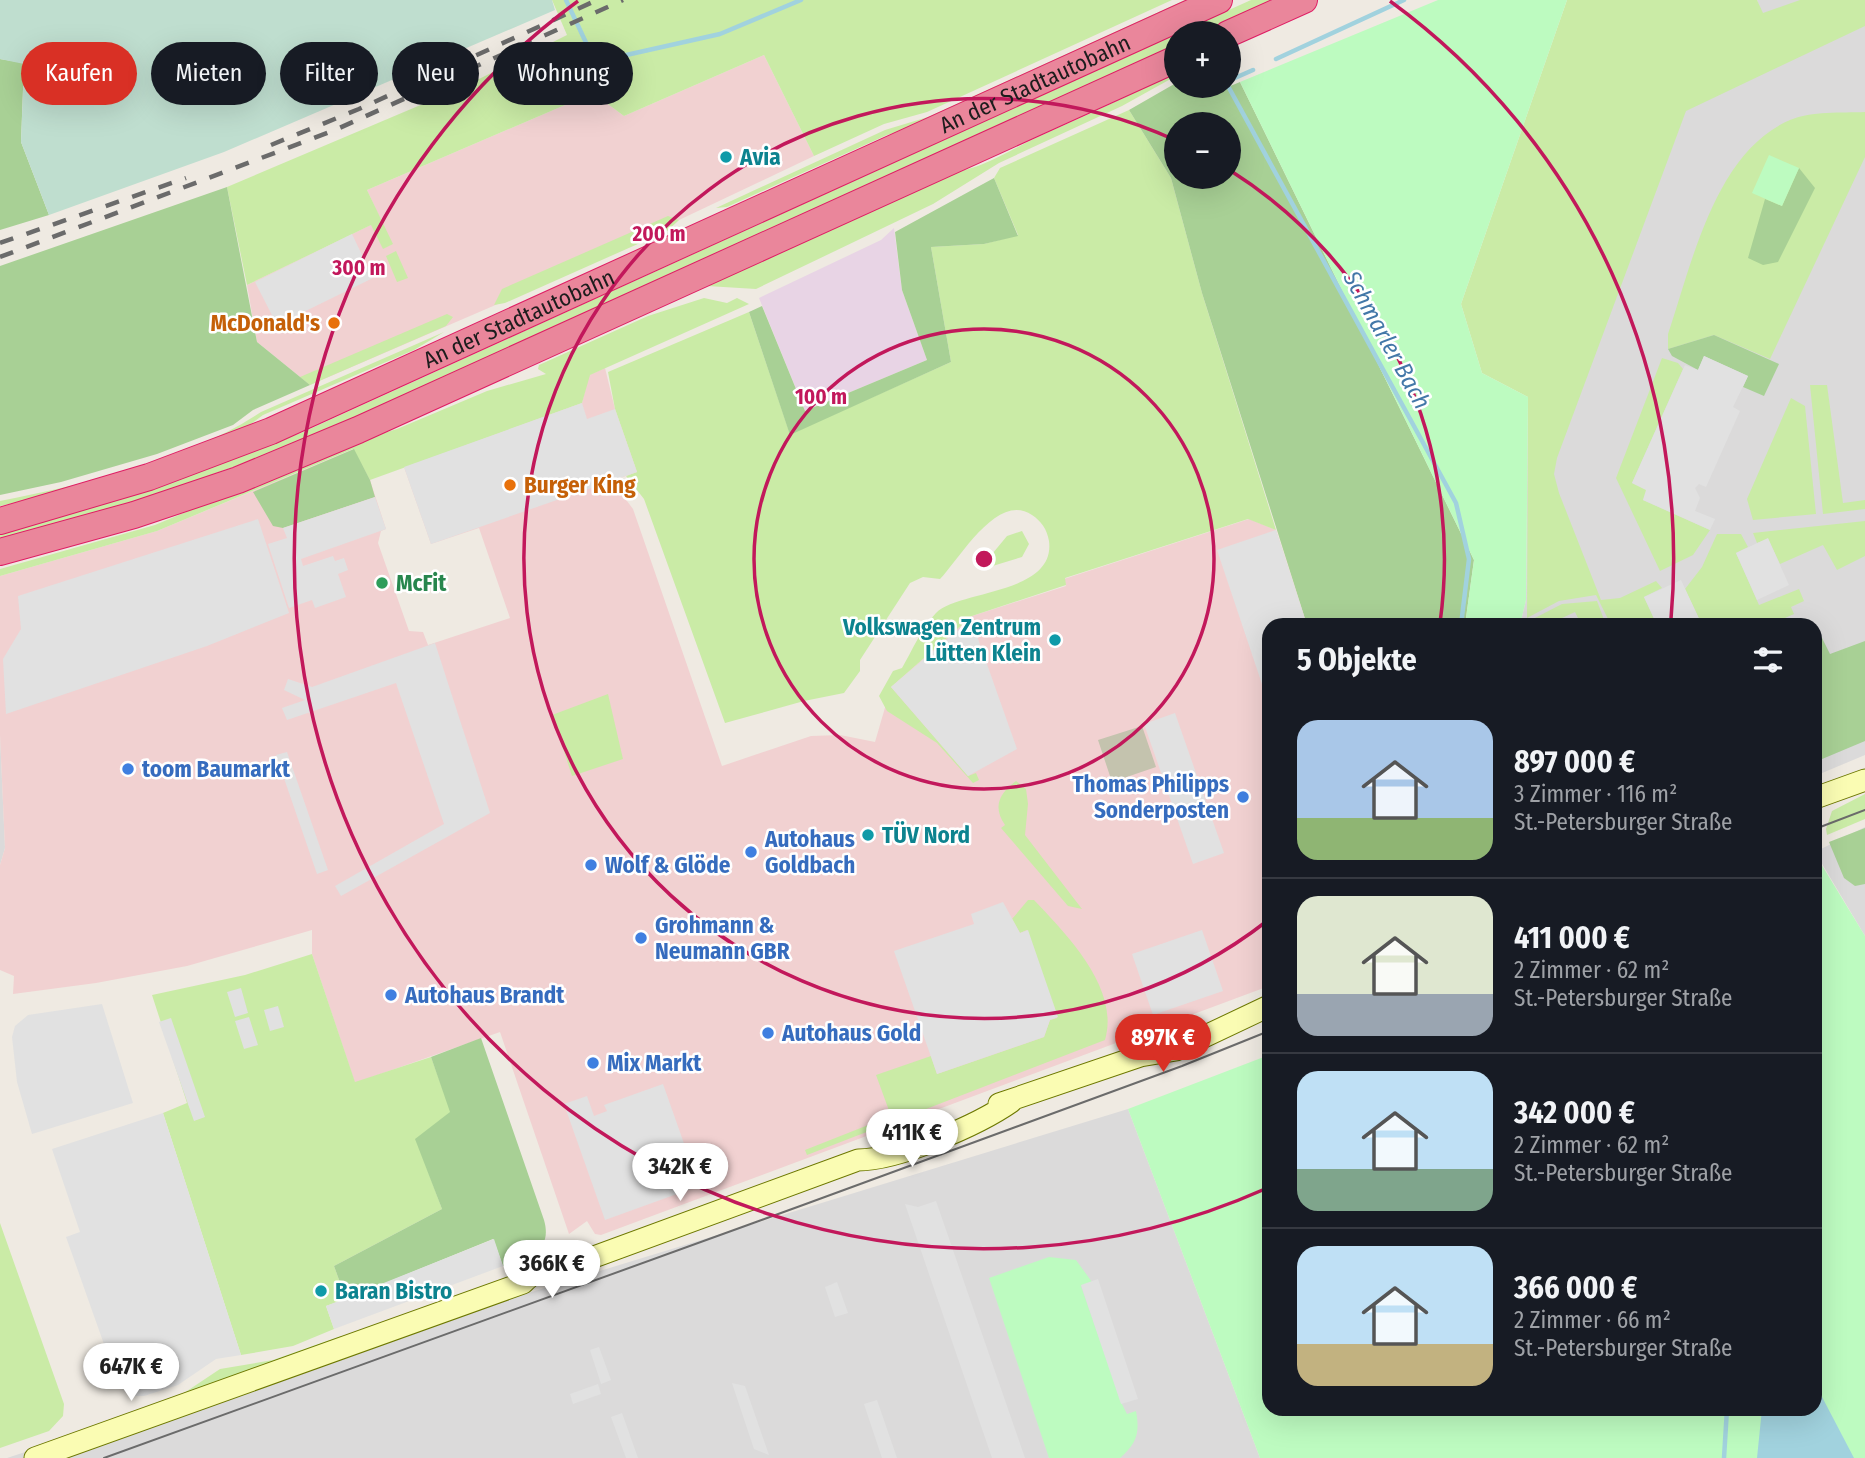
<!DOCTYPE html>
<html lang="de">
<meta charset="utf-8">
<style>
:root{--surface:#171b24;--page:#242831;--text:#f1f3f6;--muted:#9ea1a6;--line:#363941;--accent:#d93025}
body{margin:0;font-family:"Fira Sans Condensed",sans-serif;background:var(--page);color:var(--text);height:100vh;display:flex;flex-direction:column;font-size:26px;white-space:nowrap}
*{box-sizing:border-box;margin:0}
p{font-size:23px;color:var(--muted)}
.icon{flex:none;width:38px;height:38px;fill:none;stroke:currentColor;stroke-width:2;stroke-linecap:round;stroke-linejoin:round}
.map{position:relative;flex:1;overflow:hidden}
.sheet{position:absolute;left:1262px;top:618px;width:560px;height:798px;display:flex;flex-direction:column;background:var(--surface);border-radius:21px;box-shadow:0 7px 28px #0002}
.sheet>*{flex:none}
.hud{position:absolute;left:21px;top:42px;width:665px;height:63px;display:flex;gap:14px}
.fabs{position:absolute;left:1164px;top:21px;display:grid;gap:14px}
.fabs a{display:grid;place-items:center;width:77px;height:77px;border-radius:50%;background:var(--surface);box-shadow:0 7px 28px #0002;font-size:35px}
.price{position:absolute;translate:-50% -60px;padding:0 16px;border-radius:24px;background:#fff;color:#222;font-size:23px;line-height:46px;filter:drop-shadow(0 2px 4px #0008)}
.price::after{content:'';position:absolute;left:50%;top:42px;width:21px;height:16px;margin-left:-10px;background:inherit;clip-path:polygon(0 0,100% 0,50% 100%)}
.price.active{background:var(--accent);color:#fff}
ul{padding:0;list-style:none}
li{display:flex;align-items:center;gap:21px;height:175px;padding:0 35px}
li+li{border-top:2px solid var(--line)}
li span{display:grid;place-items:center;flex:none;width:196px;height:140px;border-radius:21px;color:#555}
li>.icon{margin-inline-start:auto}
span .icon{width:84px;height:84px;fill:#fffc;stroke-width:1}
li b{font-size:30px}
h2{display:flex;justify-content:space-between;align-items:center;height:84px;padding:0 35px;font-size:30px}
.pill{padding:0 24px;border-radius:32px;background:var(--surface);box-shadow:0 7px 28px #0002;font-size:24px;line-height:63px}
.pill.active{background:var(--accent);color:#fff}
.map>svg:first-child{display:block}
.residential{fill:#dbdada}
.commercial{fill:#f1d1d1}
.industrial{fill:#e8d4e5}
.construction{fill:#c4c3ae}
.grass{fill:#caeba6}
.forest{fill:#a8d095;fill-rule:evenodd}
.wetland{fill:#bfdecf}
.park{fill:#bdfbc0}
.parking{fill:#e1e1e1}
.water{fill:#a1d2de}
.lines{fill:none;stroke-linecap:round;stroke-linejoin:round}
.stream{stroke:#a1d2de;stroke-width:4.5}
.secondary-casing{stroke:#6d7800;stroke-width:23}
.highway-casing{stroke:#df1d64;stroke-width:28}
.secondary{stroke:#fafcb3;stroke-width:21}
.highway{stroke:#ea869b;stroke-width:26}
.tram{stroke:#6b6b6b;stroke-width:2}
.rail{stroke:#6b6b6b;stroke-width:4.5;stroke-dasharray:14 14;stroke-linecap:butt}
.ring{fill:none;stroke:#c2185b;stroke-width:3.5}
.culture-dot{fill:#0f9aa8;stroke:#fff;stroke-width:2.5}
.food-dot{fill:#e8710a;stroke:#fff;stroke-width:2.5}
.leisure-dot{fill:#2e9e5b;stroke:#fff;stroke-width:2.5}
.shop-dot{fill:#3f7fe0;stroke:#fff;stroke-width:2.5}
.labels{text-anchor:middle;stroke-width:5;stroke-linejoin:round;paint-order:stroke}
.street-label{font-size:23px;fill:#1d1d1d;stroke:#fff}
.culture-label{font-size:23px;font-weight:bold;fill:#0d838f;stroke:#fff;text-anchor:start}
.food-label{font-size:23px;font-weight:bold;fill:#c56008;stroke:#fff;text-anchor:end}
.leisure-label{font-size:23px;font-weight:bold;fill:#27864d;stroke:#fff;text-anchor:start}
.shop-label{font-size:23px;font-weight:bold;fill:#366cbe;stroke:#fff;text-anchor:start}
.water-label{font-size:24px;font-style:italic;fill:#4378a8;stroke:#fff}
.centre{fill:#c2185b;stroke:#fff;stroke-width:3.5}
.ring-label{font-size:21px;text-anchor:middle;font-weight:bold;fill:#c2185b;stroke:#fff;stroke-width:5;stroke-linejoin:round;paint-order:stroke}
</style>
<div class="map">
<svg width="1865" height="1458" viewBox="0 0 1865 1458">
<rect width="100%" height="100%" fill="#efeae2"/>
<path class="residential" d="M1757,0H1865V755L1815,776V625H1520L1526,600L1528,397L1643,66L1762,14Z
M0,735L5,848L0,865Z
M1865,827V936L1815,852Z
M1128,1109L1260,1458H7L228,1385Z"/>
<path class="commercial" d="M764,55L814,156L679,220L667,231L310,385L257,342L247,285L381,220L367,190L593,93L624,116Z
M605,368L615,409L637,472L612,481L633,509L722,766L811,736L840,735L875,742L891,687L972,616L1066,586L1064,579L1249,519L1276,530L1307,625H1269V986L601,1235L595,1234L587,1221L569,1234L500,1032L355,1083L312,954V930L187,966L96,983L13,994L14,976L0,970V865L5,848L0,735V576L157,531L354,449L370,480L386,529L381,531L378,543L409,631L423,632L428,645L510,618L479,528L431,544L404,467L582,403L589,375Z"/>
<path class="industrial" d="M894,228L902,290L927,360L805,411L759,298L881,240Z"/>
<path class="construction" d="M1142,726L1156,767L1112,782L1098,740Z"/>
<path class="grass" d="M552,0H1172L927,112L884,124L814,156L764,55L624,116L593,93L367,190L393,244L383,249L371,225L247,285L227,187L463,87L567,35Z
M1185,0H1200L930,123L887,135L727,207L716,208L885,130L928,117Z
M1251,0H1274L1201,33H1178Z
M1567,0H1757L1763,13L1800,0H1865V26L1686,111L1557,458L1554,474L1559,493L1601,600L1620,598L1656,581L1662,588L1644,597L1657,625H1611L1596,595L1559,601L1527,618L1528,397L1482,373L1461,304Z
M1176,34V45L305,441L130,504L0,540V535L127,497L301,433Z
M1176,70V76L1122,106L999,163L933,204L756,289L707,286L942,173C976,173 1006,152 1036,138C1084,116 1131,96 1176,70Z
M1129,110L1171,178L1202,293L1276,530L1248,519L1065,578L1066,585L972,616L891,687L968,776L976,773L979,780L973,783L937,743L887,711L879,696L893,671L902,668C912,651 922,627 936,613C958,590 1056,595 1049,541C1047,529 1041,521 1032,515C998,491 960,558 940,579L923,577L910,583L860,660V671L844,693L804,701L725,723L644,499L626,476L637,472L615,409L608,372L749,312L790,434L951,362L931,247L984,244L1018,235L994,178L1000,168Z
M1865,112V157L1770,359L1714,335L1668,349V334C1692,263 1715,152 1790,120C1812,111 1841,113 1865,112Z
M668,216L679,220L667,231L505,303L494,305L502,289Z
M396,251L408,278L397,282L386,256Z
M704,298L727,303L737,298L749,304L590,375L582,403L370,480L353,449L157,531L0,576V569L155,525L350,443L397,429L487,391L546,374L538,369L539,365L648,316Z
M447,314L453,317L446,326L310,385L300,377Z
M444,332L414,350L263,415L235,436L64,492L0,506V501C88,483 185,462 261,412Z
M1662,358L1678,363L1683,369L1632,483L1647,490L1643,500L1710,530L1693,555L1660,571L1616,478Z
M1810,385H1827L1843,503L1865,500V509L1823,514Z
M1791,398L1805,406L1816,514L1753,520L1747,499Z
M1865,521V556L1837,570L1823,545L1780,564L1768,539L1757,543L1753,533Z
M1022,531L1029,544L1022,557L986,568L983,565L1007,536Z
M1717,534H1741L1748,547L1736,553L1759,605L1799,589L1804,601L1791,607L1794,614L1769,625H1752L1749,619L1735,625L1732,620L1724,625H1702L1685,589L1702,567Z
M1597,601L1606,625H1593L1590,620L1581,624L1575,612L1547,625H1534L1531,620L1562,604Z
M608,694L623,759L572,776L552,715Z
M1016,781L1026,789L1028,804L1025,835L1082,909L1068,906L1001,828L1005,825C992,806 1000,793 1016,781Z
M1865,794V819L1827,835L1826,829L1832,811Z
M1028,900H1034C1067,935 1120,988 1105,1040L807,1155L805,1150L891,1116L876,1075L931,1056L937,1074L1044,1037L1050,1020L1057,1018L1027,930L1020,933L1012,919Z
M312,954L355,1082L431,1057L451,1112L416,1139L442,1209L334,1266L346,1299L326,1306L334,1329L293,1346L241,1355L163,1113L187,1103L152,995L245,975Z
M0,1223L64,1404L63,1416L49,1431L0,1448Z
M341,1336L342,1340L178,1397L220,1369L273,1360Z"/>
<path class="forest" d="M0,59L24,63L21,142L49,215L0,230Z
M1240,82L1474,560L1465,625H1307L1202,293L1171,178L1129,110L1176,83V86H1221L1223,89ZM1176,124H1228V177H1176Z
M1799,168L1815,188L1778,262L1763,265L1748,258L1765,199L1782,206Z
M994,178L1018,236L984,244L931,247L951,362L790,435L749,312L762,306L805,411L927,360L902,290L895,232Z
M227,187L257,342L310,385L253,410L233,425L157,454L61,482L0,495V266Z
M1714,335L1779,364L1764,396L1743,387L1748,376L1704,356L1698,370L1672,356L1668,349Z
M354,449L370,480L375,497L283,528L273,526L253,492Z
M1815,624L1830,654L1865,641V741L1815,762Z
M1865,828V884L1855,886L1844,878L1829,842Z
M481,1038L544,1220C553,1251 528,1259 503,1266L493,1239L346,1299L334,1266L442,1209L415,1139L450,1112L431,1057Z"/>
<path class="wetland" d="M0,0H552L555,10L224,152L49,215L21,142L24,64L0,59Z"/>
<path class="park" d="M1438,0H1567L1461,304L1482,373L1528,397L1526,600L1520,625H1465L1474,560L1240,82Z
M1769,155L1799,168L1782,206L1752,193Z
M1815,854L1865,936V1458H1260L1128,1109L1269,1055V1409H1815Z
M1049,1257L1076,1260L1092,1282L1081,1286L1122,1404L1127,1414L1136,1411C1140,1433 1137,1443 1120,1458H1049L989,1278Z"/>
<path class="parking" d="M352,234L373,278L277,325L255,282Z
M1704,356L1748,376L1733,407L1740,411L1706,487L1699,484L1695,488L1700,498L1695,511L1715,519L1710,530L1643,500L1646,490L1632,483L1685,365L1698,370Z
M582,403L587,419L615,409L637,472L431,544L404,467Z
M375,497L386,529L301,559L303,566L333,556L335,561L344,558L348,570L338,574L346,597L315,608L312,600L289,608L268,544L287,538L283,528Z
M258,519L289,613L207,646L6,714L3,659L21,629L18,596Z
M1276,530L1307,625H1269V705L1217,550Z
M1768,538L1789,585L1757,600L1736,553Z
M1681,580L1702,625H1657L1644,597Z
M971,619L1017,749L968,776L891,687Z
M435,643L490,813L341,896L335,886L444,824L396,683L287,720L282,708L305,700L284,690L288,679L312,687Z
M1175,713L1224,853L1193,864L1144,724Z
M287,752L328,870L317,874L276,755Z
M1003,902L1020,933L1028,930L1058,1017L1050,1020L1044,1037L937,1074L894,951L974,924L971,914Z
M1202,930L1223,991L1153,1015L1132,954Z
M241,988L248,1013L235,1017L227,992Z
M102,1004L133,1103L32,1134L17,1082L12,1037L15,1026L28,1015Z
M278,1006L284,1027L270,1031L264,1010Z
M249,1017L258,1045L244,1049L235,1021Z
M171,1018L205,1117L194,1121L159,1022Z
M663,1084L699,1186L605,1220L564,1104L587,1096L594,1116L607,1111L604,1105Z
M163,1113L241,1355L216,1359L178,1385L144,1396H133L125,1391L116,1378L66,1237L80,1232L52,1149Z
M936,1201L1025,1458H992L905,1204L918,1207Z
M494,1239L503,1266L334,1329L326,1306Z
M1098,1279L1138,1399L1121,1404L1081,1285Z
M837,1282L848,1313L835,1317L825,1287Z
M599,1347L611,1380L601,1384L590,1350Z
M732,1383L745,1386L769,1455L754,1449Z
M598,1384L601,1394L573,1404L570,1394Z
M877,1400L897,1458H882L864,1404Z
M622,1413L638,1458H626L611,1417Z"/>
<path class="water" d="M1815,1390L1821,1395L1854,1458H1757L1762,1409H1815Z"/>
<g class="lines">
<path class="stream" d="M566,0L589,49L604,60L720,34L801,0
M1276,59L1404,0
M1228,81L1253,70
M1228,86L1456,503L1469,559L1461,625
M1724,1458L1727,1409"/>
<defs>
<path id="secondary" d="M1815,798L1865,780
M999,1104L1140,1056L1176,1050L1269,1006
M35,1458L523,1283C532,1273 548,1266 561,1269L858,1160C898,1160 978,1125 1011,1102"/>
<g id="highway">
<path d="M1228,34L1304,0"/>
<path id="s1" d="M0,521L149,477L271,431L1219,0"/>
<path d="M0,552L134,515L238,480L358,430L1176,59"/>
</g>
</defs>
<use href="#secondary" class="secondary-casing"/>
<use href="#highway" class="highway-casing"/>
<use href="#secondary" class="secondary"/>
<use href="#highway" class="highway"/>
<path class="tram" d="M1815,829L1865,810
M104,1458L803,1205L1182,1066L1269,1031"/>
<path class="rail" d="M271,145L359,109L597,0
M0,243L186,178
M0,257L335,130L623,0"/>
</g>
<g class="ring">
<circle cx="984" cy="559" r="230"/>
<path d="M1267 921A460 460 0 1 1 1175 140M1231 171A460 460 0 0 1 1440 623"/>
<path d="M1265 1189A690 690 0 0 1 578 1M1390 1A690 690 0 0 1 1671 619"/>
</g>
<g class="culture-dot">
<circle cx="726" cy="157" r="7"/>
<circle cx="1055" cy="640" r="7"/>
<circle cx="868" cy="835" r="7"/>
<circle cx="321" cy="1291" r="7"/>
</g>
<g class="food-dot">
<circle cx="334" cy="323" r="7"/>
<circle cx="510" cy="485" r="7"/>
</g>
<circle class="leisure-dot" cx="382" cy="583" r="7"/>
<g class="shop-dot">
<circle cx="128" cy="769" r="7"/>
<circle cx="1243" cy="797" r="7"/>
<circle cx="751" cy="852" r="7"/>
<circle cx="591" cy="865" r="7"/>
<circle cx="641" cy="938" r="7"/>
<circle cx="391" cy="995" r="7"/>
<circle cx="768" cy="1033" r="7"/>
<circle cx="593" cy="1063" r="7"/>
</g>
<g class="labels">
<g class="street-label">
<text dy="8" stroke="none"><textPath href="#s1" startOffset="1125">An der Stadtautobahn</textPath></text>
<text dy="8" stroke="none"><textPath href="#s1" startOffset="558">An der Stadtautobahn</textPath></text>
</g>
<g class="culture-label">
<text x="740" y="165">Avia</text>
<text x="1041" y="635" text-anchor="end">Volkswagen Zentrum<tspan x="1041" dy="26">Lütten Klein</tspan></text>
<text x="882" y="843">TÜV Nord</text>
<text x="335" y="1299">Baran Bistro</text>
</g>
<g class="food-label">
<text x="320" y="331">McDonald's</text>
<text x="524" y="493" text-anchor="start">Burger King</text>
</g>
<g class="leisure-label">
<text x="396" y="591">McFit</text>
</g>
<g class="shop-label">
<text x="142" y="777">toom Baumarkt</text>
<text x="1229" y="792" text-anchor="end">Thomas Philipps<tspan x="1229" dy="26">Sonderposten</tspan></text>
<text x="765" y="847">Autohaus<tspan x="765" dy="26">Goldbach</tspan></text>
<text x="605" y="873">Wolf &amp; Glöde</text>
<text x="655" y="933">Grohmann &amp;<tspan x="655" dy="26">Neumann GBR</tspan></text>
<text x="405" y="1003">Autohaus Brandt</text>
<text x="782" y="1041">Autohaus Gold</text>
<text x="607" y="1071">Mix Markt</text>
</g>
<g class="water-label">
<text transform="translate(1387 340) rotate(61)" y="8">Schmarler Bach</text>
</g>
</g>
<circle cx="984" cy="559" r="10" class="centre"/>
<g class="ring-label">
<text x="659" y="241">200 m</text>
<text x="359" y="275">300 m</text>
<text x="821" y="404">100 m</text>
</g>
</svg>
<div class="fabs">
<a>+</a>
<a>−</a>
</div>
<b class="price active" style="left:1163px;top:1074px">897K €</b>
<b class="price" style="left:912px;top:1169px">411K €</b>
<b class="price" style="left:680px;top:1203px">342K €</b>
<b class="price" style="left:552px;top:1300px">366K €</b>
<b class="price" style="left:131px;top:1403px">647K €</b>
<div class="hud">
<a class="pill active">Kaufen</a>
<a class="pill">Mieten</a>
<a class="pill">Filter</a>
<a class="pill">Neu</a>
<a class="pill">Wohnung</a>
</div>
<section class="sheet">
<h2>5 Objekte<svg class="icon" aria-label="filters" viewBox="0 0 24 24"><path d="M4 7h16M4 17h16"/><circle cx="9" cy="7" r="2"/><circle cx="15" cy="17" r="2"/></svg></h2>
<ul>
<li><span style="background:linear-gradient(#a9c7e8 70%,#8fb573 0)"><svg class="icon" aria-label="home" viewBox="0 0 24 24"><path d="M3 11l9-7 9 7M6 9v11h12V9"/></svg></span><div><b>897 000 €</b><p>3 Zimmer · 116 m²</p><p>St.-Petersburger Straße</p></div></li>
<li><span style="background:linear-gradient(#dfe7d0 70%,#9aa5b1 0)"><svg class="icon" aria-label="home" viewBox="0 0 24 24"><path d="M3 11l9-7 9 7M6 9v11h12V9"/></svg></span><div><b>411 000 €</b><p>2 Zimmer · 62 m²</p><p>St.-Petersburger Straße</p></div></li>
<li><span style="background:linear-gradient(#bfe0f5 70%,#7fa58c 0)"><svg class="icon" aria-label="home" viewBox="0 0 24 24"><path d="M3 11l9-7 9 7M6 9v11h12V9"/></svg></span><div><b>342 000 €</b><p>2 Zimmer · 62 m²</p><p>St.-Petersburger Straße</p></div></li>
<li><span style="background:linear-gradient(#bfe0f5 70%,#c2b280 0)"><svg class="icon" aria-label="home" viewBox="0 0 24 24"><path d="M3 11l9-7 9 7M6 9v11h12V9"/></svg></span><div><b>366 000 €</b><p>2 Zimmer · 66 m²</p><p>St.-Petersburger Straße</p></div></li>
</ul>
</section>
</div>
